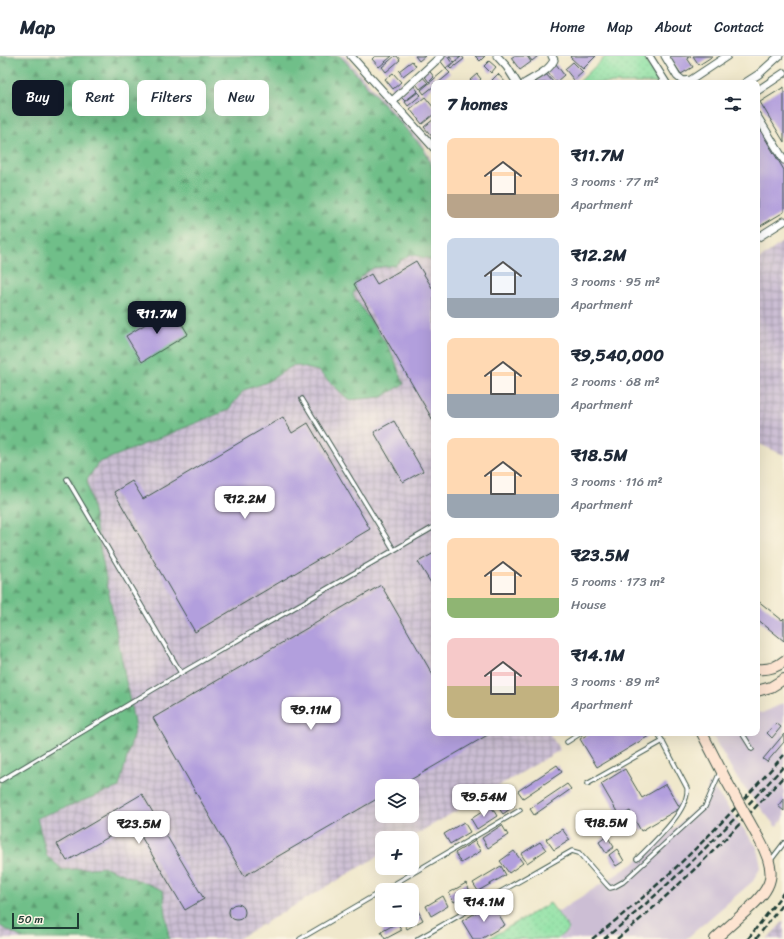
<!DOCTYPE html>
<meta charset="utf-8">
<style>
:root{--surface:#fff;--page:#f6f6f7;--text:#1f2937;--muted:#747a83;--line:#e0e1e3;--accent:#111827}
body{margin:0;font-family:Sriracha,sans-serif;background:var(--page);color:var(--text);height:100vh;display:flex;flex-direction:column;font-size:15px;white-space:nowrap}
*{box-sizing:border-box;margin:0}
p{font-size:13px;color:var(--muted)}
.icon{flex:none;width:22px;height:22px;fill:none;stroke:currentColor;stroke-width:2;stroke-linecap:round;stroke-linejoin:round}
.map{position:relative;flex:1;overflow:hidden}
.panel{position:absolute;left:431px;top:24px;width:329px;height:656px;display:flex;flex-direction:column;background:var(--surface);border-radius:8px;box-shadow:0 4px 16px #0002}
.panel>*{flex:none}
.hud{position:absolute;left:12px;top:24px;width:359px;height:36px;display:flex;gap:8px}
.fabs{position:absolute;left:375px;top:723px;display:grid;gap:8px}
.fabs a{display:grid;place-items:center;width:44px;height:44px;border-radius:8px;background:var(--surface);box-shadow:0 4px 16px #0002;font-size:20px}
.scale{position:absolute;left:12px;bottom:10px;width:67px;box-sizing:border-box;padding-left:4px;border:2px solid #1f3d34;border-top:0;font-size:11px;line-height:14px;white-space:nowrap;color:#1f3d34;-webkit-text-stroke:3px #fcf5e5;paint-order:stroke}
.price{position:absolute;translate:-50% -34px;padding:0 9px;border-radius:8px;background:#fff;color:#222;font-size:13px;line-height:26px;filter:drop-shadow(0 1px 2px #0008)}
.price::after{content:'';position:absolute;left:50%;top:24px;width:12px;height:9px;margin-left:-6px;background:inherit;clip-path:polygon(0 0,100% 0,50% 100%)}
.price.active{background:var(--accent);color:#fff}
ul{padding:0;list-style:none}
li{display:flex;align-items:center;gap:12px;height:100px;padding:0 16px}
li span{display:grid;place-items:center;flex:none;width:112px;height:80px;border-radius:8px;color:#555}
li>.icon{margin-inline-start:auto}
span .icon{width:48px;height:48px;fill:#fffc;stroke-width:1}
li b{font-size:17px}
h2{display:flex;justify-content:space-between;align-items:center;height:48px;padding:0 16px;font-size:17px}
.chip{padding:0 14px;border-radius:8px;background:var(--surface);box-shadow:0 4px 16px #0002;font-size:14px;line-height:36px}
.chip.active{background:var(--accent);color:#fff}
header{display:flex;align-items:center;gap:24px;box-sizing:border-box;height:56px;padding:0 20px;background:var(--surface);border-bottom:1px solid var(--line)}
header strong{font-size:19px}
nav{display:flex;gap:22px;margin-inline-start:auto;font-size:14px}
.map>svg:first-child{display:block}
.industrial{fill:url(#industrial-grid);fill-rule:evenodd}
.railway{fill:#ccbed4}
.green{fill:url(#green-dots);stroke:#558f6c}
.forest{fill:url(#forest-firs);stroke:#487e5e}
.building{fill:#b29fdd}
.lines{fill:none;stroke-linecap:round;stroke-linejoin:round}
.lane-casing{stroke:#3e574b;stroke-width:5.5}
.street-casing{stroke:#3e574b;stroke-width:9}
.secondary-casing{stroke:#3e574b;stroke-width:12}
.lane{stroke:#fff;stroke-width:3.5}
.street{stroke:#fff;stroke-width:7}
.secondary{stroke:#fde4d1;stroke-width:10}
.rail{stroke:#1f3d34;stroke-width:2.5;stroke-dasharray:6 3;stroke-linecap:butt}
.secondary-bridge-casing{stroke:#3e574b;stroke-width:12;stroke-linecap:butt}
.secondary-bridge{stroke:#fde4d1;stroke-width:10}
</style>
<header>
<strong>Map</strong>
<nav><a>Home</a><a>Map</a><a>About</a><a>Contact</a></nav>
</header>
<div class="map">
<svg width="784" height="883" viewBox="0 0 784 883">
<defs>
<pattern id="industrial-grid" width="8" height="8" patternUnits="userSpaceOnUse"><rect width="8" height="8" fill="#ccbed4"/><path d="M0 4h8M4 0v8" fill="none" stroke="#a59cad"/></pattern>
<pattern id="green-dots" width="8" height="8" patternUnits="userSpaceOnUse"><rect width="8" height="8" fill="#8be1a3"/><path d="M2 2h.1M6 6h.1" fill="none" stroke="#78c28d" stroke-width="1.8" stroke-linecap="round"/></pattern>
<pattern id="forest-firs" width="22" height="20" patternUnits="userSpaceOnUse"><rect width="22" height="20" fill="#70bf89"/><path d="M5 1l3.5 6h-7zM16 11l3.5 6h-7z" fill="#5b9c71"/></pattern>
</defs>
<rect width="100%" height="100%" fill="#fcf5e5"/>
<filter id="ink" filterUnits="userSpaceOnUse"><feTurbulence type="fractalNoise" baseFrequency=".025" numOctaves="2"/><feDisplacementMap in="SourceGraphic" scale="8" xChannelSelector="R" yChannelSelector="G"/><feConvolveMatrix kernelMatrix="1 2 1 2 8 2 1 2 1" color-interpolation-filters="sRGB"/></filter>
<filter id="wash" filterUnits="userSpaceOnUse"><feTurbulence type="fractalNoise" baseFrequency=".012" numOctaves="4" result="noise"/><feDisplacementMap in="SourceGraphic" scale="16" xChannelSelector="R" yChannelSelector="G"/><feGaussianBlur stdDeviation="0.9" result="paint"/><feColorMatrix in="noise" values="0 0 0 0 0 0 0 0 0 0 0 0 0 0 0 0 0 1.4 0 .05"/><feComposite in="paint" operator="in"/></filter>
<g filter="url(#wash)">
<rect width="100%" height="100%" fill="#f0e8cc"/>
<path class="industrial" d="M38,0H344L422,87L434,109V677H549L560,694L410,782H382V798L238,883H0V36ZM382,730H412V760H382Z
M784,185V399L757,387V205Z
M784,865V883H767L781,868Z"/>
<path class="railway" d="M784,647V763L776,771L738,724L711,677H757V656L762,657Z
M709,726L757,791L761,811L753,825L686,883H488L550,847L557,856L633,808L705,745Z"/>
<path class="green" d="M606,0H643L658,27H578Z
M550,847L569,873L557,883H488Z"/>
<path class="forest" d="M0,0H340L423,92L434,115V208L430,203L410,198L395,209L373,212L360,221L353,239L390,293L404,328L382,341L349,344L318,315L294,309L265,327L244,334L228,354L98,407L87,424L135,672L119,731L37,762L47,800L63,814L105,811L163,834L169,883H24L0,870Z"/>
<g id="blocks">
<path class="building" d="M375,0H392L379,11L372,3Z
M395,0H397L400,4L386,16L382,11Z
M415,0H425L419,5Z
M442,0H447L452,7L446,12L439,3Z
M449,0H461L454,6Z
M462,0L464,3L451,13L449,11Z
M475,0H485L480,5Z
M514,0H527L531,6L520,14L511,2Z
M528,0H538L532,5Z
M571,0H596L583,13L570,1Z
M669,0H691L687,2L693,11L681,18Z
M693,0H713L699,9Z
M412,5L416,10L403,20L399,15Z
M489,5L496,11L491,17L484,10Z
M573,6L583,16L574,24L565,13Z
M556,8L564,19L556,26L547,16Z
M428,13L434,21L429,26L423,18Z
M446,13L450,17L438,27H434V30L424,38L421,34Z
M393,17L401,26L393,33L385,23Z
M545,17L554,27H536L535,26Z
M477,18L481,23L477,27H473L470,24Z
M498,18L506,27H496L492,24Z
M421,19L428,27L420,33L414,25Z
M412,28L418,35L405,45L399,39Z
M784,31V86L760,46Z
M418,36L421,39L408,50L405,46Z
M425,41L434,52V58L422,68L410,53Z
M434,63V83L424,71Z
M757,69L784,114V156L757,172Z
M416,205L434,235V366L354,228L371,218L377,228Z
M172,252L188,278L142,306L126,280Z
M283,361L292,377L308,367L370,473L195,576L114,436L132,425L143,443Z
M394,365L423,415L403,426L374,376Z
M434,497V532L418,506Z
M381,529L434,621V677H491L400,730H382V740L244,820L153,662Z
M757,544L782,564L784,562V585L757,563Z
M776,667L781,671L772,682L767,677Z
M590,677H654L597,711L580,683Z
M784,678V686L767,706L763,703Z
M557,709L562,716L523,742L518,735Z
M625,713L642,742L666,728L680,752L641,775L630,755L620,761L601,728Z
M567,728L571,733L534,759L530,753Z
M142,738L204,843L185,854L133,767L67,805L57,788Z
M507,739L514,750L503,758L495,747Z
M784,742V755L778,750Z
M491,750L497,760L477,773L471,763Z
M464,766L470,776L450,788L444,778Z
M502,769L508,779L488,792L482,782Z
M562,773L570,784L554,794L546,783Z
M607,780L614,791L606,797L599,786Z
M475,785L481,795L461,807L455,797Z
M540,786L546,794L527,807L521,798Z
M617,793L624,805L616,810L609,799Z
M514,795L523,807L509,817L500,805Z
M501,810L506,819L478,835L473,827Z
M466,827L471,837L454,846L449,837Z
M443,840L448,850L431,860L426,850Z
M492,847L505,869L481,883H473L462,865Z
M229 856a8 8 0 1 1 16 0a8 8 0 1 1-16 0Z
M417,853L423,864L407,873L403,864H412V856Z
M397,867L402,874L385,883L381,876Z"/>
</g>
</g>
<g filter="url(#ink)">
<use href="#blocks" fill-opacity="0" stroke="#3e574b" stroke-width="1"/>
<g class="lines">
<defs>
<path id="lane" d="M302,343L394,494
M67,423L181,617
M742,677L752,693
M567,686L581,677
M0,725L181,617L434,471
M587,728L663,685
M637,803C652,788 690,754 687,732L658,677
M771,804L784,787
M384,834L520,754
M300,883L382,835
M418,883L572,795L579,797L607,829L610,832L614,831L623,826L705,751L720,716"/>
<path id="street" d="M351,0L434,92
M497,0L507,11L517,27
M649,0L666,27
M665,0L677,20L683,25L691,24L727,0
M525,27C535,21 549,15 554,4L552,0
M745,27L759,18L779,0
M757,35L784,17
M392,45L441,0
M757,60L784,104
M757,182L784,165"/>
<path id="secondary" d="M757,613C767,614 776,612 784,605
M757,635L771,631L784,623
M702,677L726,724
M715,883C725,874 735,865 745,856C774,831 778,818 759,783"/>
</defs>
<use href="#lane" class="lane-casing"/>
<use href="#street" class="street-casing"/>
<use href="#secondary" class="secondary-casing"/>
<use href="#lane" class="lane"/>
<use href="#street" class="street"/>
<use href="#secondary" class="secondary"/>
<path class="rail" d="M592,883C663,829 725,765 784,699
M604,883C669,831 728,771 784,710
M617,883C677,833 732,778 784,720
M748,883L784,836
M756,883L784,846"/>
<defs>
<path id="secondary-bridge" d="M726,724L759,783"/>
</defs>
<use href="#secondary-bridge" class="secondary-bridge-casing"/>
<use href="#secondary-bridge" class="secondary-bridge"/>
</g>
</g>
</svg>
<div class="fabs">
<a><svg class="icon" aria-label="layers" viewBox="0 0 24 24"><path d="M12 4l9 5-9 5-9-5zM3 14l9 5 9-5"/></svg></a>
<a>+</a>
<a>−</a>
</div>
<div class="scale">50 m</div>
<b class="price active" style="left:157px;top:279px">₹11.7M</b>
<b class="price" style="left:245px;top:464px">₹12.2M</b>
<b class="price" style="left:311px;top:675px">₹9.11M</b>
<b class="price" style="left:484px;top:762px">₹9.54M</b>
<b class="price" style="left:606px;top:788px">₹18.5M</b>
<b class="price" style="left:139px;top:789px">₹23.5M</b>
<b class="price" style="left:484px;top:867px">₹14.1M</b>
<div class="hud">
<a class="chip active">Buy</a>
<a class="chip">Rent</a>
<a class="chip">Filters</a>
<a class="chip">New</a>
</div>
<section class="panel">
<h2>7 homes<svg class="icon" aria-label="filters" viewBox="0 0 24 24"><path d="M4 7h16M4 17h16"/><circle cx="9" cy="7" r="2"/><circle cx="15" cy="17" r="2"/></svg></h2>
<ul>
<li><span style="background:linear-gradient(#ffd9b3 70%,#b9a48a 0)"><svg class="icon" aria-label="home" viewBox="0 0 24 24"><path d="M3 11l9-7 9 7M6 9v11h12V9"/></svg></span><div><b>₹11.7M</b><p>3 rooms · 77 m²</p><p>Apartment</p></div></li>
<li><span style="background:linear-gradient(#c9d6e8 75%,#9aa5b1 0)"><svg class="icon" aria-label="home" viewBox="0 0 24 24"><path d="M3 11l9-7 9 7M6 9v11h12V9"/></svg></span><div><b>₹12.2M</b><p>3 rooms · 95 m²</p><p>Apartment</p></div></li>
<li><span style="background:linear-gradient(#ffd9b3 70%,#9aa5b1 0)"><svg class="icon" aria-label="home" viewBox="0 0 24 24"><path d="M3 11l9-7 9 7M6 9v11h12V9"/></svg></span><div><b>₹9,540,000</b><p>2 rooms · 68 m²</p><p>Apartment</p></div></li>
<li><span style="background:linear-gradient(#ffd9b3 70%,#9aa5b1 0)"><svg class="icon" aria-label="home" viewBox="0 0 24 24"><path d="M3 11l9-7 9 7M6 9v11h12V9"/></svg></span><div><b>₹18.5M</b><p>3 rooms · 116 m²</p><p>Apartment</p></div></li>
<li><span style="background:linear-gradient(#ffd9b3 75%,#8fb573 0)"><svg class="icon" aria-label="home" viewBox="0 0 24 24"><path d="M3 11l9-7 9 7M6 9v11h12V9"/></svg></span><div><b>₹23.5M</b><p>5 rooms · 173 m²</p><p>House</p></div></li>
<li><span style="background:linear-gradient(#f6c9c9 60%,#c2b280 0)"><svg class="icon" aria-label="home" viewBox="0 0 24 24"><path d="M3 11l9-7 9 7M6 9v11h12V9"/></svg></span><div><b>₹14.1M</b><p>3 rooms · 89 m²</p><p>Apartment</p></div></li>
</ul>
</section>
</div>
